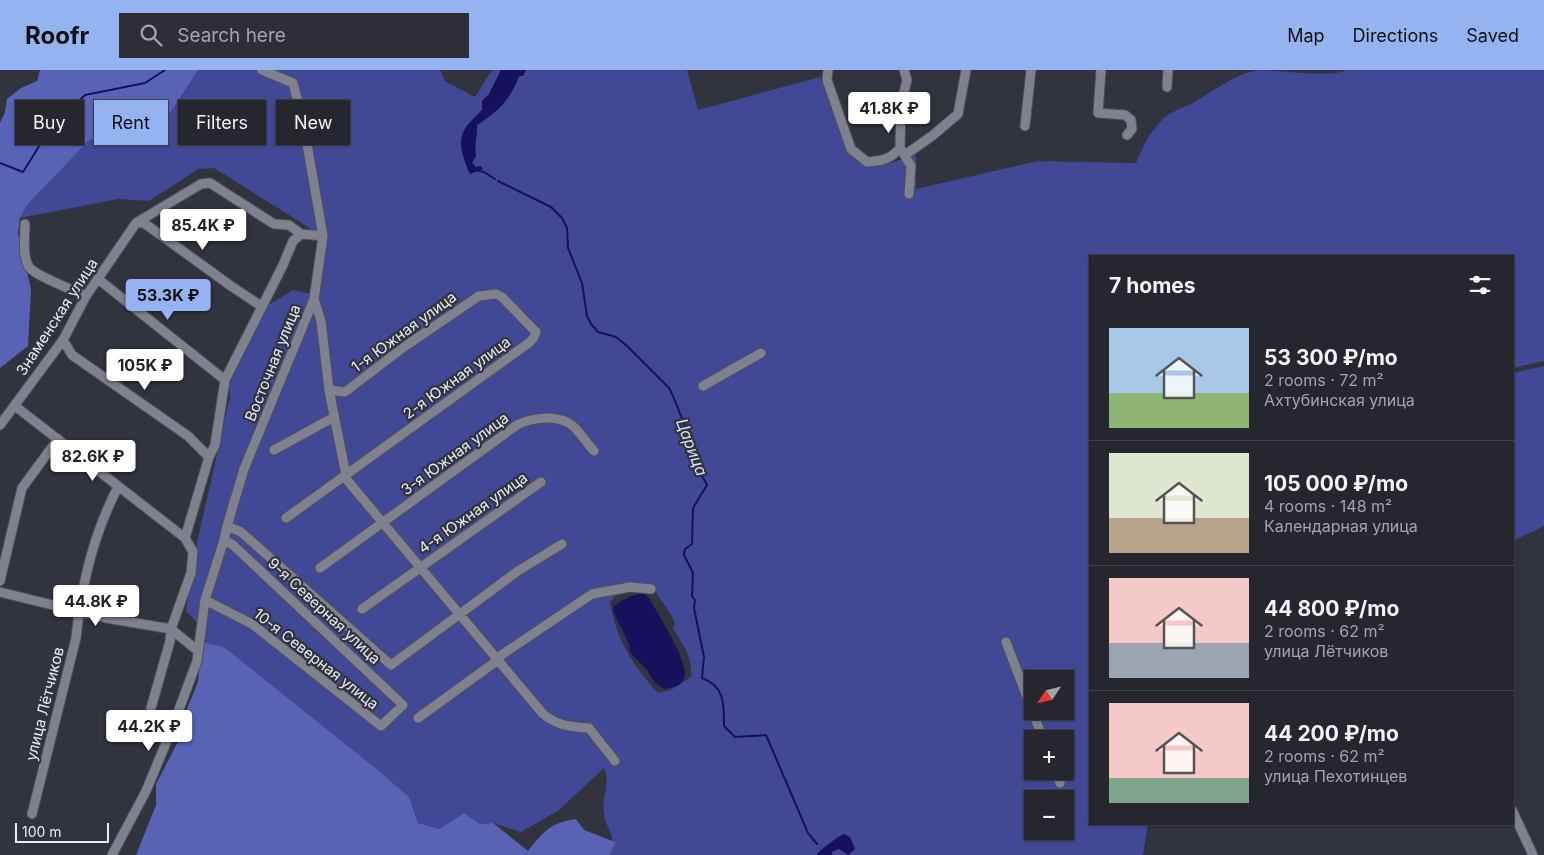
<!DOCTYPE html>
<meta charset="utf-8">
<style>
:root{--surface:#25262e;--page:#2d2e36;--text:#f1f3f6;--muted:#a3a5aa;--line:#42434a;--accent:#95b2f1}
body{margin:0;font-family:Inter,sans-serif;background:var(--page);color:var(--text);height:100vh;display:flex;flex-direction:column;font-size:19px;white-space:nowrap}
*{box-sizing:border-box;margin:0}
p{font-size:16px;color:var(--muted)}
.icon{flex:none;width:28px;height:28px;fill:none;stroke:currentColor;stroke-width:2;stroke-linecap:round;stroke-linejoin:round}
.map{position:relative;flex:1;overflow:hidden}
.side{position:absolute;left:1089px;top:185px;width:425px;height:570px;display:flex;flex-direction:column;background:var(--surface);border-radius:0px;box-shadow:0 1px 4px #0004,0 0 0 1px var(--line)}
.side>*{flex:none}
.hud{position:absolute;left:15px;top:30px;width:475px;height:45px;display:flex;gap:10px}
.needle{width:32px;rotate:235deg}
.fabs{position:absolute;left:1024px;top:600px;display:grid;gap:10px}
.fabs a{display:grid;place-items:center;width:50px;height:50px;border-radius:0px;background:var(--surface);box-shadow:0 1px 4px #0004,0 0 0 1px var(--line);font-size:25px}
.scale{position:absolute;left:15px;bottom:12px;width:94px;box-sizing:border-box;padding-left:5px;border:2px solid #e9ebf2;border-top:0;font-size:14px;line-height:18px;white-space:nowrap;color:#e9ebf2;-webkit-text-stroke:4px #31333e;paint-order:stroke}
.price{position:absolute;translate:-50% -42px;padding:0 11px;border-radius:5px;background:#fff;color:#222;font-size:16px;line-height:32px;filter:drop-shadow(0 1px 2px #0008)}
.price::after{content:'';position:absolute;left:50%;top:30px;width:15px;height:11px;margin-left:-8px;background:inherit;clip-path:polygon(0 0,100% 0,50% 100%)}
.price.selected{background:var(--accent);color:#111}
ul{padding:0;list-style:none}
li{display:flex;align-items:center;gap:15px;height:125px;padding:0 20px}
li+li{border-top:1px solid var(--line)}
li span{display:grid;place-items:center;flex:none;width:140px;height:100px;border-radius:0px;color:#555}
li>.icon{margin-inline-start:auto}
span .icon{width:60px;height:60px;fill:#fffc;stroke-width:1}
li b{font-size:21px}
h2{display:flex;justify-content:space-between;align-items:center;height:60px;padding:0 20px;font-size:21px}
.tag{padding:0 18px;border-radius:0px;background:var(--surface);box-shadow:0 1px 4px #0004,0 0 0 1px var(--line);font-size:18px;line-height:45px}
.tag.selected{background:var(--accent);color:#111}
header{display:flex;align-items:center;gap:30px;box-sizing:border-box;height:70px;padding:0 25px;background:var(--accent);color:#111}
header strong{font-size:24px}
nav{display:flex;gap:28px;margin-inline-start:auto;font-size:18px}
.search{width:350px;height:45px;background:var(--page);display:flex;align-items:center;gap:12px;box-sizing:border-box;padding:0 18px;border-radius:0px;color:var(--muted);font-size:19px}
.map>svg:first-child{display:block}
.green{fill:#414895;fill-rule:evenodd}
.forest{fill:#5963b6}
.water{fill:#17115d}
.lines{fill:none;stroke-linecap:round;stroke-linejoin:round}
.stream{stroke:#17115d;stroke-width:2}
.minor-casing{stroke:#4f515a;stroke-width:11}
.minor{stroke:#7f818e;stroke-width:9}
.labels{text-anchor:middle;stroke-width:4.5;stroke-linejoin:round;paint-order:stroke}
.street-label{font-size:15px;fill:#e9ebf2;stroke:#31333e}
.water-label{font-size:16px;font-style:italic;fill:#dce1f8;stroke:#31333e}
</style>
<header>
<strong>Roofr</strong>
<div class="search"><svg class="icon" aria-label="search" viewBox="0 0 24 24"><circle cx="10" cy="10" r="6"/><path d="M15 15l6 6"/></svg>Search here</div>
<nav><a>Map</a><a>Directions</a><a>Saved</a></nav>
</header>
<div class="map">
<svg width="1544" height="785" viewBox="0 0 1544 785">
<rect width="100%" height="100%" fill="#31333e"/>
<path class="green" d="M52,0H440L445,11L475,27L492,0H501L489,24L482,31V40L465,91L470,104L483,98L476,97L472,93L476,86C474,76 478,66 477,55C498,42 510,30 519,6H523L526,0H687L698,40L820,7L847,78L866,97L887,94L916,85V119L1038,91L1136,93C1143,76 1150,61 1164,48C1171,42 1182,38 1191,34C1213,22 1234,4 1259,0C1280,0 1333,8 1346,0H1544V291L1513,298L1512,186H1090V754H1148L1143,785H610C617,763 607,763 604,744C601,728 611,713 604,698L559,740L521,762L493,753L480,754L464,743L439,759L418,753L409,727L378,700L224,577L202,572L198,553L186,541L194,486L230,327L229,315L266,236L293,220L316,225L322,173L308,157L214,98L198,99L149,131L118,129L20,148L24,140L0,139V68ZM654,517C657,528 670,540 675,553L673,558C683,576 692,584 691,607L671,620L658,623C633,596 616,569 610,532L618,523ZM1032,609H1065V641H1032ZM1032,669H1065V701H1032ZM1032,729H1065V761H1032Z
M1544,296V456L1513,471V303Z"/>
<path class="forest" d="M40,0H198L160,58L137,46L88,71L27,135L20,148L18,163L31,219L28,276L0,298V53L5,42L7,29L21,18L37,11Z
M202,572L224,577L378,700L409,727L418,753L439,759L464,743L480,754L493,753L528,781C544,761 550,753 576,749L584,760L615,772L610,785H136L156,735V714L182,664L180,656L198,612Z"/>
<path class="water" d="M501,0H526L523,6H519C510,30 498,42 477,55C477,66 474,76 476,86L472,93L476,97L481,96L483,99L470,104C467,99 466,94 464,89C456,63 465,57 482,40V31L489,24Z
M643,523L649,528C658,544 685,587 685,603C685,609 682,612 678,616L664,619L655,613L647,600L630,582L629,574L613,541L614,536C623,529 632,525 643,523Z
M844,764L850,767L855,779L848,785L839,779L832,782V785H816C822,779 836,767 844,764Z"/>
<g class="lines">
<path class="stream" d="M0,93L23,102L51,57L85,25L145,13L165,0
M474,100L484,102L495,109
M498,111L551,137L562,148L567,158L568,178L582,213L587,246L591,254L598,262L616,267L627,276L669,318L673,326L695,381L697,397L707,415L693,438L692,474L685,479L684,485L693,503L692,526L695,530L694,538L704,587L702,608C725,616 724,635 724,656L735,667L766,665L808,763L817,774"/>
<defs>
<path id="minor" d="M828,0L827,10L851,79L867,92C882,91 891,89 900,78
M904,0L907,10L901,34L900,78L911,96L909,124
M1101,0L1098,43L1125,45L1131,50L1132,59L1127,65
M1167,17L1168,0
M1025,56L1031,0
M905,85L932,66L958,44L966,0
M136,153H144L231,216L261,236
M25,154C25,167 22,186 29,197C34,205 75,221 86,226
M98,209L225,310
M314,229L321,251L329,320L347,410L543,644C558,656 571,657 589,658L615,691
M63,270L72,285L188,366L209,387
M703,316L761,283
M15,336L185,468
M0,355L63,270L86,226L136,153L201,114L210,113L274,154L289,155L301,164L323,166
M274,380L334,347
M286,448L530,272L534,267L536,262L502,227L496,224L479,226L404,277L345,322L329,320
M227,456L241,462L391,595L518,501L562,474
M320,498L517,355C533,347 560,344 574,357C581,364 587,373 594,381
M0,511L22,418L58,369
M0,522L106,548L171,559L198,581
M205,530L252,554L381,656L403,635L233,475L224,470
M362,539L541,412
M1006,572L1043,669
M151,638L170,571L171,559L191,503L193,482L185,468L209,387L215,375L225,310L283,195L293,171L301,164
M418,648L498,590L500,586L592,524L630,517L651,519
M1055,701L1060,713
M1512,740L1533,785
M32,744L76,568C81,516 94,463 118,417
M112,785L146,721L171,661L197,591L205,530L224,470L227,456L244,399L314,229L323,166L303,51L293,13L262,0"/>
</defs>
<use href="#minor" class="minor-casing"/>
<use href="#minor" class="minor"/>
</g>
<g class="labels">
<g class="street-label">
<text transform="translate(57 247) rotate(-57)" y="5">Знаменская улица</text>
<text transform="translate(404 262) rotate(-36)" y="5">1-я Южная улица</text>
<text transform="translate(273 293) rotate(-68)" y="5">Восточная улица</text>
<text transform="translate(457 308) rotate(-36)" y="5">2-я Южная улица</text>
<text transform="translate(455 384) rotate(-36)" y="5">3-я Южная улица</text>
<text transform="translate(473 443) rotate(-35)" y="5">4-я Южная улица</text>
<text transform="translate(324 541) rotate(43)" y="5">9-я Северная улица</text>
<text transform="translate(316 589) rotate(38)" y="5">10-я Северная улица</text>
<text transform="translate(45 634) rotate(-76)" y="5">улица Лётчиков</text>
</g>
<g class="water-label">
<text transform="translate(692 377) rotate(69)" y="6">Царица</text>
</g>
</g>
</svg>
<div class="fabs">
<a><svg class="needle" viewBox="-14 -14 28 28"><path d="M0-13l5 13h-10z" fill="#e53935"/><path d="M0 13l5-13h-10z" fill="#a3a5aa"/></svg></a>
<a>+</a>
<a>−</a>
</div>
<div class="scale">100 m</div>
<b class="price" style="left:889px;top:64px">41.8K ₽</b>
<b class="price" style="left:203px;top:181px">85.4K ₽</b>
<b class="price selected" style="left:168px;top:251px">53.3K ₽</b>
<b class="price" style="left:145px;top:321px">105K ₽</b>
<b class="price" style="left:93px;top:412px">82.6K ₽</b>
<b class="price" style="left:96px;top:557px">44.8K ₽</b>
<b class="price" style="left:149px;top:682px">44.2K ₽</b>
<div class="hud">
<a class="tag">Buy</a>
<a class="tag selected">Rent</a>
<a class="tag">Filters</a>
<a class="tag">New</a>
</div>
<section class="side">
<h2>7 homes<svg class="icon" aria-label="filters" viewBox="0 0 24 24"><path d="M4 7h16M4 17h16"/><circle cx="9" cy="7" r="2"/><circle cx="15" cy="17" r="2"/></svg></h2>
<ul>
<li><span style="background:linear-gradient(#a9c7e8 65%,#8fb573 0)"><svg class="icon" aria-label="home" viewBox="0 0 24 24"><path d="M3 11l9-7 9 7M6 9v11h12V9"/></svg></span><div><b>53 300 ₽/mo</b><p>2 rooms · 72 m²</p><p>Ахтубинская улица</p></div></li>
<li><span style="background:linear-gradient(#dfe7d0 65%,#b9a48a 0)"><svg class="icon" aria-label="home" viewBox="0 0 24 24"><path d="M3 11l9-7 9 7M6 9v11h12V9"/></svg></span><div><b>105 000 ₽/mo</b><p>4 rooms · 148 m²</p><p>Календарная улица</p></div></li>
<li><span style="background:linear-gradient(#f6c9c9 65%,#9aa5b1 0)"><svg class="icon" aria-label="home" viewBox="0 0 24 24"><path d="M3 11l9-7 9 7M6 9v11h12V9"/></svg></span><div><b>44 800 ₽/mo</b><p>2 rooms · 62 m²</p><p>улица Лётчиков</p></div></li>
<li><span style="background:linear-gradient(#f6c9c9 75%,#7fa58c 0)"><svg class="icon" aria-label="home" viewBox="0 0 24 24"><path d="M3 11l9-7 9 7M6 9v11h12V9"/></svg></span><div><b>44 200 ₽/mo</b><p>2 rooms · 62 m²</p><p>улица Пехотинцев</p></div></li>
</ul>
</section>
</div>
